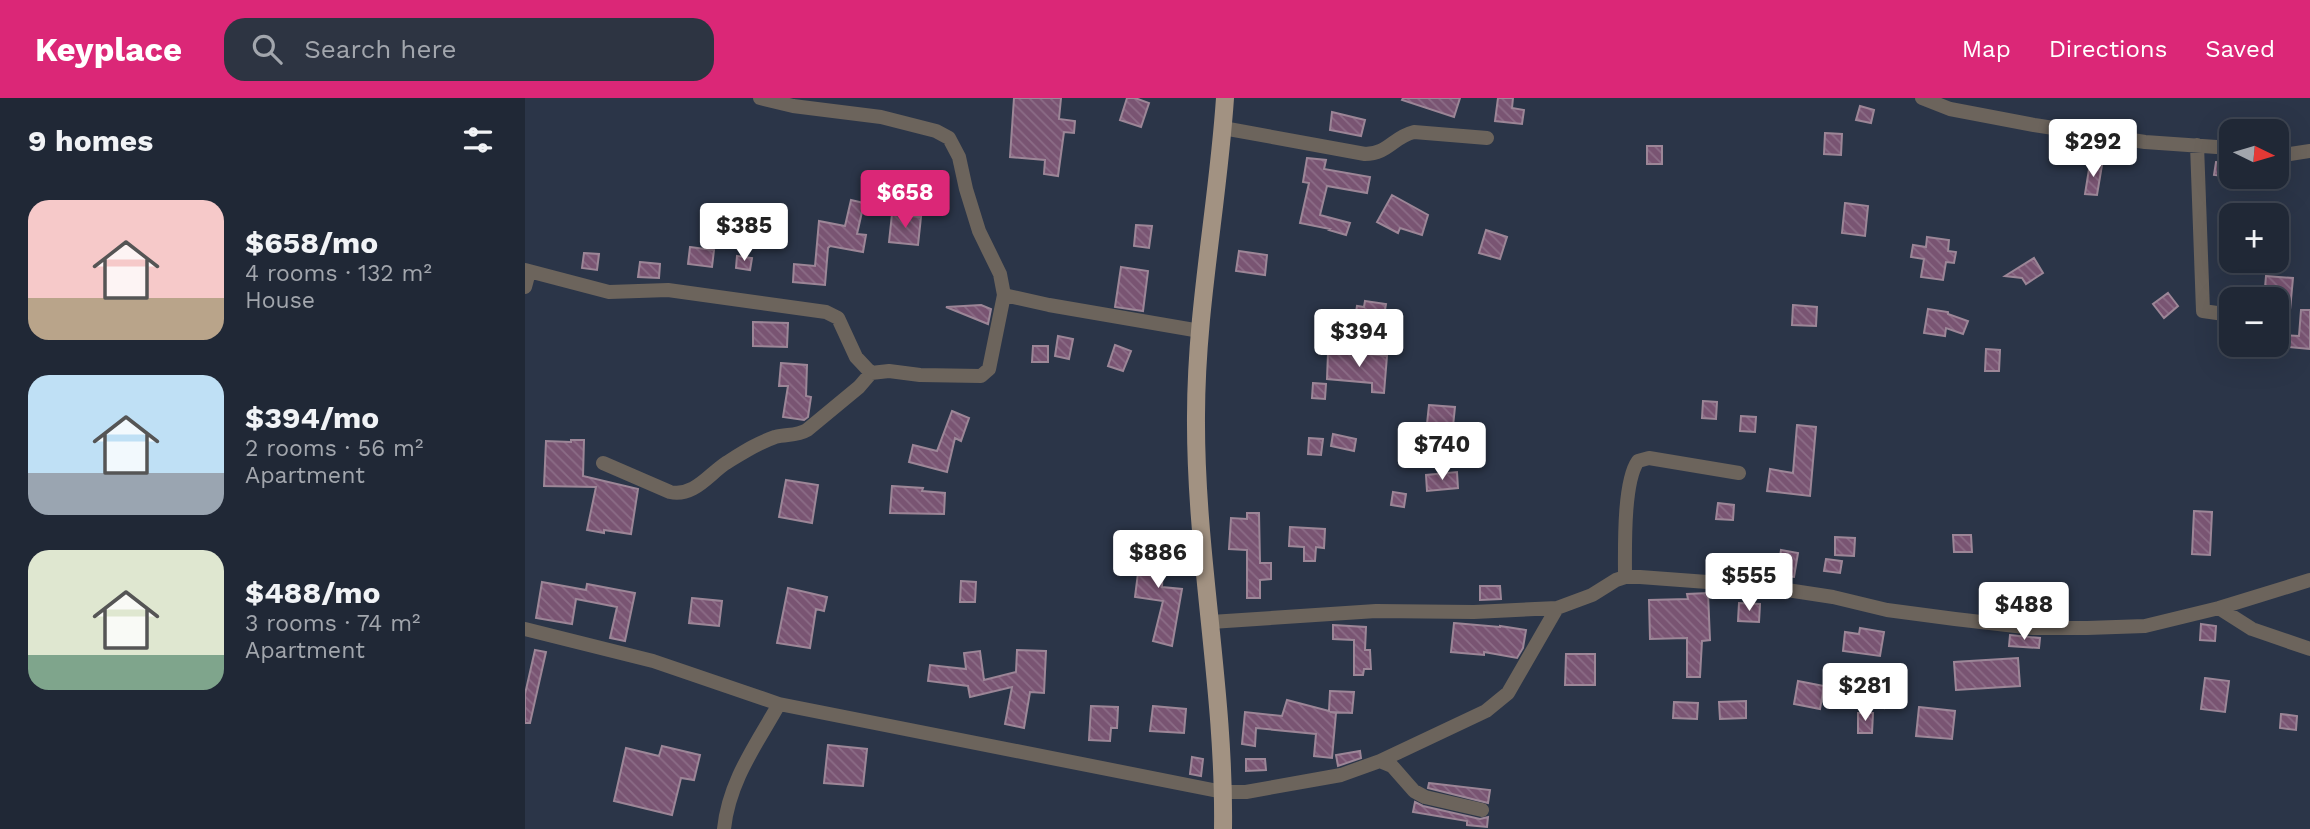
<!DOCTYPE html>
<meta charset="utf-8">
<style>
:root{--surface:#202836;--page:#2d3442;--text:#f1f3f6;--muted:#a2a6ad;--line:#3d4451;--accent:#db2777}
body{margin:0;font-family:"Work Sans",sans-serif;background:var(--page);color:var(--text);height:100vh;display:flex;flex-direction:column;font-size:26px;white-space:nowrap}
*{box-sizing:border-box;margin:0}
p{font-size:23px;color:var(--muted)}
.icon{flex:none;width:38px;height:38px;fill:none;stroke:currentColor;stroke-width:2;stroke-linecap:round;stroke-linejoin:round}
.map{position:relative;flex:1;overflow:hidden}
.sheet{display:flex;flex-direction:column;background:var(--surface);width:525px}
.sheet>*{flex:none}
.needle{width:46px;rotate:95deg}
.fabs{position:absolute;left:1694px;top:21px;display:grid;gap:14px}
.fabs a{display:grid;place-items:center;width:70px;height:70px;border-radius:14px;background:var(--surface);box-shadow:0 7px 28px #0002,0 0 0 2px var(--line);font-size:35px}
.price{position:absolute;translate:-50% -60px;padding:0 16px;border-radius:7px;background:#fff;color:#222;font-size:23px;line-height:46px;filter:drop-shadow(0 2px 4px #0008)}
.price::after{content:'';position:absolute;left:50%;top:42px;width:21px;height:16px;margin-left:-10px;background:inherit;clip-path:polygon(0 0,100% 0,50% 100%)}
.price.selected{background:var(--accent);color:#fff}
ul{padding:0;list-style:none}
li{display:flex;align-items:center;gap:21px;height:175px;padding:0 28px}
li span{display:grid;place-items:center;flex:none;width:196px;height:140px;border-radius:21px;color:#555}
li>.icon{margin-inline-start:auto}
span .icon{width:84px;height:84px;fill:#fffc;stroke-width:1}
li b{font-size:30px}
h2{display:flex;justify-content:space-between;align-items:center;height:84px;padding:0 28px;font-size:30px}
header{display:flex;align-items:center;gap:42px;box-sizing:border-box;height:98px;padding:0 35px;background:var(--accent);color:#fff}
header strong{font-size:33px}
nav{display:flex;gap:38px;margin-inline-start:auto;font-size:24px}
.search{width:490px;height:63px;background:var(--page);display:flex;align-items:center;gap:18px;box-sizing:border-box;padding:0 24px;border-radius:21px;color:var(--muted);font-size:26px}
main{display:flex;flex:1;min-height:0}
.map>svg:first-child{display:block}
.building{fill:url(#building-back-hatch);stroke:#9c8697;stroke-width:2}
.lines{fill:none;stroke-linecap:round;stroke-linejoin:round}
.minor{stroke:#6c645c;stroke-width:14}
.major{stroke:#a29282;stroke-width:18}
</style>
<header>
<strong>Keyplace</strong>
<div class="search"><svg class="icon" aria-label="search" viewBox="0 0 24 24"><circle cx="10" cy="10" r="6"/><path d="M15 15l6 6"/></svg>Search here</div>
<nav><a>Map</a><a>Directions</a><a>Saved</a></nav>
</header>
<main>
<section class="sheet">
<h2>9 homes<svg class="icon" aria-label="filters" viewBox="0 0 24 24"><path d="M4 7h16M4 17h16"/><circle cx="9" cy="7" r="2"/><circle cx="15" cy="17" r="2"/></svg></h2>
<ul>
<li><span style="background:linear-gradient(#f6c9c9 70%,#b9a48a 0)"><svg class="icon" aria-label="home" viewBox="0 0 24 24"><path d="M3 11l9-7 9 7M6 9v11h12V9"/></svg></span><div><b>$658/mo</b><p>4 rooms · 132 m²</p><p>House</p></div></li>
<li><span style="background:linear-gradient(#bfe0f5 70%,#9aa5b1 0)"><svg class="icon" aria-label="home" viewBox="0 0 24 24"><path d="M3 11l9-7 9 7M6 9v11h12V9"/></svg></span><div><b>$394/mo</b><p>2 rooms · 56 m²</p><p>Apartment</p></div></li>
<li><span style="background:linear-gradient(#dfe7d0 75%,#7fa58c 0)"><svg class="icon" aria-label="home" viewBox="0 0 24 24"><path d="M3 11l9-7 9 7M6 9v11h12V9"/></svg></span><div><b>$488/mo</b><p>3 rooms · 74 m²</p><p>Apartment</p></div></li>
</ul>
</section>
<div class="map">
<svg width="1785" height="731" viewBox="0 0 1785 731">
<defs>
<pattern id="building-back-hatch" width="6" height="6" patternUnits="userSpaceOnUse" patternTransform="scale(1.75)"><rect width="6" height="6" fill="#795472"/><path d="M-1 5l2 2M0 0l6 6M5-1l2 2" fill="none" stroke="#8c6d87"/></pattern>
</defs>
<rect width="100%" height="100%" fill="#2b3548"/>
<path class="building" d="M489,0H536L534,21L550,23L549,35L539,34L533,78L519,76L520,62L485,59Z
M602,0H610L624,5L616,29L595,22Z
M878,0H935L929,19L877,2Z
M973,0H988L987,10L999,12L997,26L970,23Z
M1335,8L1349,12L1346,25L1331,22Z
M807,14L840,22L836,38L805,32Z
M1300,35L1317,36L1316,57L1299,56Z
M1122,48H1137V66H1122Z
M782,60L801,62L799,71L845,79L842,95L802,88L795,117L825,125L821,137L804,132L805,131L775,125L784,85L778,84Z
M1691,64L1706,66V79L1689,77Z
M1565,65L1577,67L1572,97L1560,96Z
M867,97L903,117L897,137L875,130L873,135L852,124Z
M326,102L339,105L332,136L341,137L338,154L305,148L303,150L300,187L268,184L269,166L290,168L294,123L320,128Z
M1320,105L1343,108L1340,138L1317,135Z
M367,116L396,119L393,147L364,144Z
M611,127L627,128L624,150L609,148Z
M961,132L982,139L975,161L954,155Z
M1402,139L1424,142L1423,153L1431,154L1429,165L1421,164L1418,182L1396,179L1399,161L1386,159L1388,147L1401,149Z
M165,149L189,152L187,169L163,166Z
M714,153L742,157L740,177L711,173Z
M59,155L74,156L72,172L57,170Z
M212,158L227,160L225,172L211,170Z
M1509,160L1518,175L1501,186L1497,180L1480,178Z
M115,164L135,166L134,180L113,179Z
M596,169L623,173L618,213L590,209Z
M1741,178L1768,180L1765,212L1752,211V201H1739Z
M1643,195L1653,208L1639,220L1628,206Z
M840,203L861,206L858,224L842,222L841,227L829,226L832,208L839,209Z
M456,207L466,211L463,226L421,209Z
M1268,207L1292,209L1291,228L1267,227Z
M1403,211L1423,214V216L1443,223L1438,236L1421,230L1420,238L1399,235Z
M1776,212H1785V251L1754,248L1755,237L1774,238Z
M228,224L263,225L262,249L228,248Z
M533,238L548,241L544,261L530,258Z
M590,247L606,253L598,273L583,268Z
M508,248H523V264H507Z
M1461,251L1475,252L1474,273H1460Z
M827,254L862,258L859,295L847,294V285L802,281L803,255L827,256Z
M256,265L282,267L281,298L286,299L283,319L279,322L258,319L263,288H254Z
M788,285L801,286L800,301L787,300Z
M1178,303L1192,304L1191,321L1177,320Z
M904,307L930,309L927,338L901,335Z
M427,313L444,320L436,343L430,340L422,374L384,364L388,347L412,353Z
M1216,318L1231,319L1230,334L1215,333Z
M1272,327L1291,329L1285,398L1242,393L1245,371L1268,375Z
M808,336L831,341L829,353L806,348Z
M784,340L798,341L796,357L783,356Z
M46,342H59L58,378L113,391L106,436L79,432V435L62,432L71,389L19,388L21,343L46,344Z
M932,374L933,390L902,393L901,377Z
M261,382L293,387L287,425L254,419Z
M367,388L398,390L397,393L420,395L419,416L365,415Z
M868,394L881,396L879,409L866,407Z
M1193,405L1209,407L1208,422L1191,421Z
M1669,413L1687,414L1685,457L1667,456Z
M722,415H734L735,465H746V481L735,482V500H722V452L704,451L706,420L722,421Z
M765,429L800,431L799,450L791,449L790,463H779V449L764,448Z
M1428,437H1446L1447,454H1429Z
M1310,439L1330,440L1329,458L1310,457Z
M614,443L639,444L637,489L657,491L647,548L628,543L638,503L610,499L614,467Z
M1256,452L1273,455L1269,479L1252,477Z
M1301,461L1317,463L1315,475L1299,473Z
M436,483L451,484L450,504H435Z
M17,484L61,492L62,486L110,495L100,543L85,540L92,509L51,501L47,526L11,520Z
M955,488H975L976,501L955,502Z
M263,490L302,499L299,513L291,511L285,550L252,545Z
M1183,495L1185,542L1177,543L1175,579H1162V540L1125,541L1124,502L1163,501L1162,496Z
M167,500L197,503L194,528L164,525Z
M1214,505L1235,506L1234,524L1213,523Z
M929,525L975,529V528L1001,532L998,550L992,560L959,554V557L926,554Z
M1676,526L1691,528L1690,543L1675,542Z
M808,527L841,529L840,552H845L846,571H839L838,577H829V542L808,541Z
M1335,530L1359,534L1355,558L1318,553L1320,534L1334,536Z
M1485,537L1515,540L1514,550L1484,548Z
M10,552L21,554L5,625H0V596Z
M492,552L521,553L519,595L505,594L499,630L480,626L487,589L445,599L443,588L403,583L405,567L441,571L439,555L455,553L459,582L491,574Z
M1041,556H1070V587H1040Z
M1493,560L1495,588L1431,592L1429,564Z
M1349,573L1377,579L1374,595L1359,596V610L1342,607Z
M1680,580L1704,583L1700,614L1676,611Z
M1273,583L1299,588L1295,611L1269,606Z
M805,593L829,594L827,615L805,614L811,615L807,660L789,658L791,636L731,630L730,648L717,646L720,614L757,618L762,602L804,613Z
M1221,603V620L1195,621L1194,604Z
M1149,604L1173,605L1172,621L1148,620Z
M566,608L593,609L592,630H586L585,643L564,642Z
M628,608L661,611L659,635L625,633Z
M1394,609L1430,613L1427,641L1391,638Z
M1333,615H1348L1347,635H1333Z
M1756,616L1772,618L1771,632L1755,630Z
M303,647L342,651L338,688L299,685Z
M137,648L175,657L169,682L156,680L147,717L89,703L101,650L134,658Z
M835,653L836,660L813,668L811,657Z
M667,659L678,661L676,678L665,676Z
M721,661H740L741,672L721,673Z
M904,685L965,692L963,705L903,690Z
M890,704L898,708L955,721L963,719L962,729L942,727V723L888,714Z"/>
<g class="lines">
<path class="minor" d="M235,0L268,8L356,19L411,33L424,40L434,59L441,91L454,133L475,176L479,197L524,207L675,233
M1397,0L1425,11L1509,27L1620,44L1706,50
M698,30L840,56C863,56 868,39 889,34L962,40
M1672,47L1678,213L1706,217
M1752,58L1785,53
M0,172L84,194L143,192L301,214L313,220L331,259L346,275L364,273L395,277L456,278L464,271L479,197
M0,189L4,174
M78,365L145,394C169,399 183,377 201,365C217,355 232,345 250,339C262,336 272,338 282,332L334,289L346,275
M1100,479C1100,452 1098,384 1113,363L1124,360L1214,375
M1694,510L1727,531L1785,551
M686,524L851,513L949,514L1032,510L1067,497L1091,482L1100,479H1115L1236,488L1308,499L1362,512L1430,521L1508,530H1562L1620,528L1694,510L1785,482
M0,531L128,563L254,606L698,694H721L816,677L855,663L867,668L889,693L900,699L957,712
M855,663L961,613L983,595L1032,510
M199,731C204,683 231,647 254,606"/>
<path class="major" d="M698,731C700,592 670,456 671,318C671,211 693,106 700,0"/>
</g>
</svg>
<div class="fabs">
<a><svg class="needle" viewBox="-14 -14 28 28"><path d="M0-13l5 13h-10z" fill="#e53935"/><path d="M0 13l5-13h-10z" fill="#a2a6ad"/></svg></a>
<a>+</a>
<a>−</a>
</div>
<b class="price" style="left:1568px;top:81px">$292</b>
<b class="price selected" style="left:380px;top:132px">$658</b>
<b class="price" style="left:219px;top:165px">$385</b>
<b class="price" style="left:834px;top:271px">$394</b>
<b class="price" style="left:917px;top:384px">$740</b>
<b class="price" style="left:633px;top:492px">$886</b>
<b class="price" style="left:1224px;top:515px">$555</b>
<b class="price" style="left:1499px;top:544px">$488</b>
<b class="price" style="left:1340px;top:625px">$281</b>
</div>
</main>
